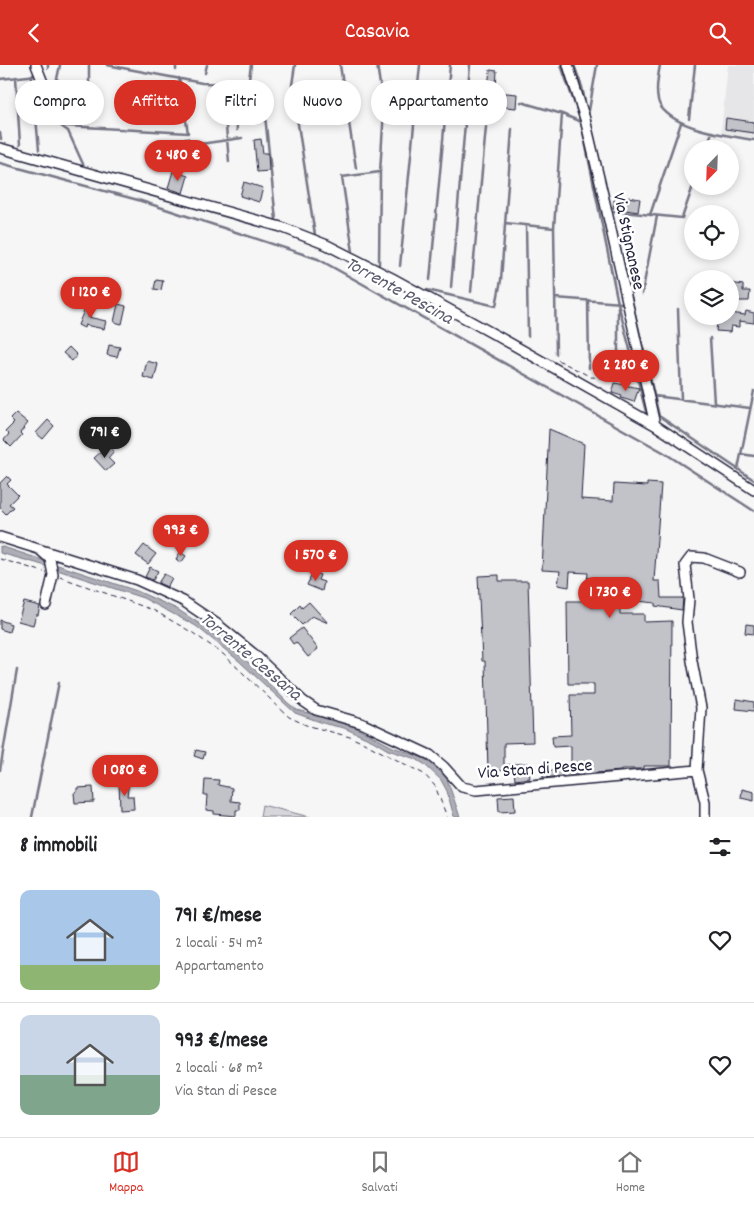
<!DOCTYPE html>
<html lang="it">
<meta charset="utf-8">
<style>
:root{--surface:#fff;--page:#f2f2f2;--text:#202124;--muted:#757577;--line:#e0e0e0;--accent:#d93025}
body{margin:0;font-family:Dekko,sans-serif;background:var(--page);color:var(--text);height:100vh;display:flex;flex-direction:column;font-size:19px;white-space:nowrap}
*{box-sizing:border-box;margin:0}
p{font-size:16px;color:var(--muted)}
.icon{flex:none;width:28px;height:28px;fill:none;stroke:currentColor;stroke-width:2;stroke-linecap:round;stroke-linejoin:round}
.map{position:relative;height:752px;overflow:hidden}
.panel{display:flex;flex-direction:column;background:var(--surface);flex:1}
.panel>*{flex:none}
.hud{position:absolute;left:15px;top:15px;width:500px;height:45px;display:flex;gap:10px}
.needle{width:32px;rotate:203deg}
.tools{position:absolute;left:684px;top:75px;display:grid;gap:10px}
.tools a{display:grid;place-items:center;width:55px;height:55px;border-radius:50%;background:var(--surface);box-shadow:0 2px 8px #0003;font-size:25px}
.price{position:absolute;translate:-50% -42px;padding:0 11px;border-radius:18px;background:var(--accent);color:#fff;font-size:16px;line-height:32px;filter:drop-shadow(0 1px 2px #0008)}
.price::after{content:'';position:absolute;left:50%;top:30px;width:15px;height:11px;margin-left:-8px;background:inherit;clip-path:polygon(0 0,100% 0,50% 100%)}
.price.current{background:#222;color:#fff}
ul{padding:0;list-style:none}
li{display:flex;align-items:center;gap:15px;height:125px;padding:0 20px}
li+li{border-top:1px solid var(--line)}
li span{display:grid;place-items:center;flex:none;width:140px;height:100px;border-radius:10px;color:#555}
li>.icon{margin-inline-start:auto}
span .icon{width:60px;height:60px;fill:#fffc;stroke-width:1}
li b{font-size:21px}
h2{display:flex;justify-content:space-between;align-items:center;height:60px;padding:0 20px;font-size:21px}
.pill{padding:0 18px;border-radius:22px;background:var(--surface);box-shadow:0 2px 8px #0003;font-size:18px;line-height:45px}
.pill.current{background:var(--accent);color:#fff}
header{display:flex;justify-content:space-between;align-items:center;height:65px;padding:0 20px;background:var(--accent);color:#fff;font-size:22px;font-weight:600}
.dock{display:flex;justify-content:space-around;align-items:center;height:70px;border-top:1px solid var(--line);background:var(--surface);font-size:14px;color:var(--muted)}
.dock a{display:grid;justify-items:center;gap:2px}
.dock .current{color:var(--accent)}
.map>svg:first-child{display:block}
.built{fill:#e6e6e9}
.green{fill:#d7d7db;stroke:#7c7c8b}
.water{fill:#aeaeb7;stroke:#767685}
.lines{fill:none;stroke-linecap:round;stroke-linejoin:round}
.stream{stroke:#767685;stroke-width:2.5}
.building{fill:#c2c2c9;stroke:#22223b}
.minor-casing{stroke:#22223b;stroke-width:12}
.path{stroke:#22223b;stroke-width:1;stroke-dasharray:5 4;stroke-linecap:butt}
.minor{stroke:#fff;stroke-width:9}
.labels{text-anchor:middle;stroke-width:5;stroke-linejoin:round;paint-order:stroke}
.street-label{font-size:18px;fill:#22223b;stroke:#fff}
.water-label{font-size:19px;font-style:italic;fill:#5a5a6d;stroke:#fff}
</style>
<header><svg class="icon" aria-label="back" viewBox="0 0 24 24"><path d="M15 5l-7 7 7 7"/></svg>Casavia<svg class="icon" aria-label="search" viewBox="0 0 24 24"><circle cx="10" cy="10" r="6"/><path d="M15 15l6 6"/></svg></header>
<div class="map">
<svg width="754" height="752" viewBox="0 0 754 752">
<rect width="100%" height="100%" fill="#f6f6f7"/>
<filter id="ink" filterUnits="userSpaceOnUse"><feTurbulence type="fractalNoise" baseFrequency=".02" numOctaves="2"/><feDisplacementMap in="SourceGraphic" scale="10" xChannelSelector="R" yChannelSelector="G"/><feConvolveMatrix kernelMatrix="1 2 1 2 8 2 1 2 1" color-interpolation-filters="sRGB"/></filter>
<g filter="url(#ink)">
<path class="built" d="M728,0H754V73L721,67Z"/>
<path class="green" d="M262,740L310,752H260Z"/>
<path class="water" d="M0,481L137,526L177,544L200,559L249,598L288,638L297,645L349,659L393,682L423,693L433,698L442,706L447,714L460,752H454L447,726L441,715L424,699L416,694L388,685L373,676L344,663L326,659L295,648L239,596L196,561L143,533L36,498L0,488Z"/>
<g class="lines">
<path class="stream" d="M107,0L202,18L260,20L262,22L276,155
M295,0L292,20L315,170
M340,0L356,103
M377,0L384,45L380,107L379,199
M561,0L581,57L618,238L646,347
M574,0L582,22L587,46
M660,0C658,11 654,32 661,42C678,65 727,70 754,75
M48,3V0
M176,5V0
M205,8L207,0
M32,10L39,85
M16,12L20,80
M0,14L38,10
M57,14L60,0
M249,14L251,0
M234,20L237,65
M49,25L88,24
M223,26L229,97
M521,37L562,49L581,57
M50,41L54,53L61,61L68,66L83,99
M56,42L63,58L67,61L188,68L179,13
M89,50V0
M588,51L597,0
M689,54L695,0
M592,65L659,351L754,415
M0,68L1,74
M193,80L242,73
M706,84L712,67
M0,98L138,135L318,194L663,387L754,446
M612,146L682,153L693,121
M650,150L681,58
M505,158L554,163
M526,160L528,271
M353,187L342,112L380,107
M400,201L420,0
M430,215L450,0
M451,222L470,0
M427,225L496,241L501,215L512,64
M471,227L486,62
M642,229L657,151
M555,233L622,238
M588,235L589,303
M678,244L681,334
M710,273L714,338
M556,289L554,163L562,49
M618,306V242
M654,331L750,343
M741,389L754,391
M738,404L754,326
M0,705L17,605
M32,752L59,617"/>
</g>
<path class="building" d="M490,5L497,6L496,22L488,21Z
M496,27L517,29L516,43L495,41Z
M66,51H85V58H66Z
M726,53L754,57V68L725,64Z
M189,73L192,98L185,99L184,95L182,96L178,75Z
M261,74L263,88H268L269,106L257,107L254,75Z
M173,106L188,111L183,128L168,123Z
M244,117L263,123L259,137L240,131Z
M628,132L640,134L638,147L613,143L614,135L627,137Z
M156,215L163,216L161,225L154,224Z
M730,218L743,220V226H750L749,236H738L737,227L730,226Z
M88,236L94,238L88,252L106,256L104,264L85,260L84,263L78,260Z
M118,239L126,241L122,259L114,257Z
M746,246L754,248V258L739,256V262L731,261L730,267L716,266L717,258L700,257V251H730V248L745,250Z
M109,280L120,282L117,292L107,290Z
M69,282L77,290L72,296L63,288Z
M147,296L158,299L154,315L143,312Z
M615,318L639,323L634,337L621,333L622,331L612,328Z
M16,348L28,358L20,368L22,370L11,382L4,375L9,369L6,366L14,358L10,354Z
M48,355L54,361L43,374L36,368Z
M549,364L584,379L581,434L613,436L614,419L647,421V418L661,419L654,516H660L661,533H683L682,545L655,541V538L620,534V549H644V557L672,556L671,701H644V704H621V706L584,709H563V711L543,713V709L549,708L548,706L571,703V681L553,682L552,671L571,670L570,630H594V619H568L567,536H591V542H614L619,520L600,519L599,528L586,527L588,508L570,507L569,522L558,520L560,506L542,505Z
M109,382L114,386L108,393L114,399L106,406L94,393L102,386L103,388Z
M7,411L11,415L7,419L18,430L9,439L13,442L6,449L0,443V418Z
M144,480L156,489L148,499L136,490Z
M180,487L186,491L181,498L176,494Z
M150,502L158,506L153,515L145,512Z
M313,507L320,510L318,515L324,517L322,526L307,520Z
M164,509L172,513L167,522L158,518Z
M499,510V516H528L533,677L504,678V700L528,698L530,713L515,715L514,705L488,706L485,596H482L478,511Z
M24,537L40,541L38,550H36L33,560L18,556Z
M309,537L328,558L312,551L302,560L291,549L300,540L302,543Z
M0,555L11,559L9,567L0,564Z
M746,559L754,560V569L745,568Z
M302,563L318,584L308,592L296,577L293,579L289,573Z
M737,634L754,637V646L736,644Z
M196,685L205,687L203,694L194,691Z
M205,714L219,715L218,720L232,723L231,736L240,737V745H236V751L214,749V746L206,745L207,730H204Z
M119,716L129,717L127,731H133L134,744L120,745Z
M93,722L94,737L75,738L74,728L77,727V723Z
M742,724L754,727V736L741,733Z
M514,731L515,746L499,747L498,732Z"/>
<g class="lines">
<defs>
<path id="minor" d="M36,0L51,38L58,41H80
M568,0L585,54L605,138L655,360
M0,83L281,162L327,180L392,213L499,272L655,360L754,425
M0,472L137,515L183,536L217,559L254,589L303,636L316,645L361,658L430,690L444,702L462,722L476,725L697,705
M41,486L50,494L53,510L46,540
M705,752V737L697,705L701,643L692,596L687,557L689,534L685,500L691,492L704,493L740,507"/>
</defs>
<use href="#minor" class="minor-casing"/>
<path class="path" d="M558,295L591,312L615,314
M0,494L44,507
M60,512L153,545L193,568L223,589L289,652L306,660L350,672L364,678L424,709L435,721L447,752"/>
<use href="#minor" class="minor"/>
</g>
</g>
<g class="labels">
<g class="street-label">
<text transform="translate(630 176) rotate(78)" y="6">Via Stignanese</text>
<text transform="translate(535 703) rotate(-4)" y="6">Via Stan di Pesce</text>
</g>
<g class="water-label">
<text transform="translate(400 224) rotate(29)" y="7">Torrente Pescina</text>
<text transform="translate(252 590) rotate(40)" y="7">Torrente Cessana</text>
</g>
</g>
</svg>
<div class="tools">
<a><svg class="needle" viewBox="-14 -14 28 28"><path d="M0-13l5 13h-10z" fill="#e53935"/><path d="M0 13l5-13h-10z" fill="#757577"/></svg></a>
<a><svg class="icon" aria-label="locate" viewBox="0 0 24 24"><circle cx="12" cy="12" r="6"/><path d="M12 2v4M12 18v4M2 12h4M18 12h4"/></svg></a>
<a><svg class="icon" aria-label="layers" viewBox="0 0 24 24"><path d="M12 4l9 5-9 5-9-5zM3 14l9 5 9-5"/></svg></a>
</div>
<b class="price" style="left:178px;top:117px">2 480 €</b>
<b class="price" style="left:91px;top:254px">1 120 €</b>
<b class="price" style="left:626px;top:327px">2 280 €</b>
<b class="price current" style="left:105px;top:394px">791 €</b>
<b class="price" style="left:181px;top:492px">993 €</b>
<b class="price" style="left:316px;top:517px">1 570 €</b>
<b class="price" style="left:610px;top:554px">1 730 €</b>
<b class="price" style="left:125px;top:732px">1 080 €</b>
<div class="hud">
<a class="pill">Compra</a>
<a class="pill current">Affitta</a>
<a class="pill">Filtri</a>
<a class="pill">Nuovo</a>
<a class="pill">Appartamento</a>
</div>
</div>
<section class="panel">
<h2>8 immobili<svg class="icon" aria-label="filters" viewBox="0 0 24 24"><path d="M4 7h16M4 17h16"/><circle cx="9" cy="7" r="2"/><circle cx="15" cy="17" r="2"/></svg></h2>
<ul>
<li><span style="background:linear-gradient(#a9c7e8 75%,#8fb573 0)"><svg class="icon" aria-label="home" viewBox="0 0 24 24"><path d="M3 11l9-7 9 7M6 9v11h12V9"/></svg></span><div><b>791 €/mese</b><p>2 locali · 54 m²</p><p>Appartamento</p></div><svg class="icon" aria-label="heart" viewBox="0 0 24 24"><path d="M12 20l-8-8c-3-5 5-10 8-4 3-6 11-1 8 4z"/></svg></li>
<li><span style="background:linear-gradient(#c9d6e8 60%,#7fa58c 0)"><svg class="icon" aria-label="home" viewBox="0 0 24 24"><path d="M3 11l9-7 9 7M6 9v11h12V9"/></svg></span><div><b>993 €/mese</b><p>2 locali · 68 m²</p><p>Via Stan di Pesce</p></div><svg class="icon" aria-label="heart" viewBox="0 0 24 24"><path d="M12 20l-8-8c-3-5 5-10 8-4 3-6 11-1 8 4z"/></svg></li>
</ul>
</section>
<nav class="dock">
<a class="current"><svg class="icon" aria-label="map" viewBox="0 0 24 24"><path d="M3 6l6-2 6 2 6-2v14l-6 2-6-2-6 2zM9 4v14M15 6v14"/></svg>Mappa</a>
<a><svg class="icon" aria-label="saved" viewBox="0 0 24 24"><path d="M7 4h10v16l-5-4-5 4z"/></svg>Salvati</a>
<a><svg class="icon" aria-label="home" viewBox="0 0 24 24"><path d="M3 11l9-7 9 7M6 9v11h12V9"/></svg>Home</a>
</nav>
